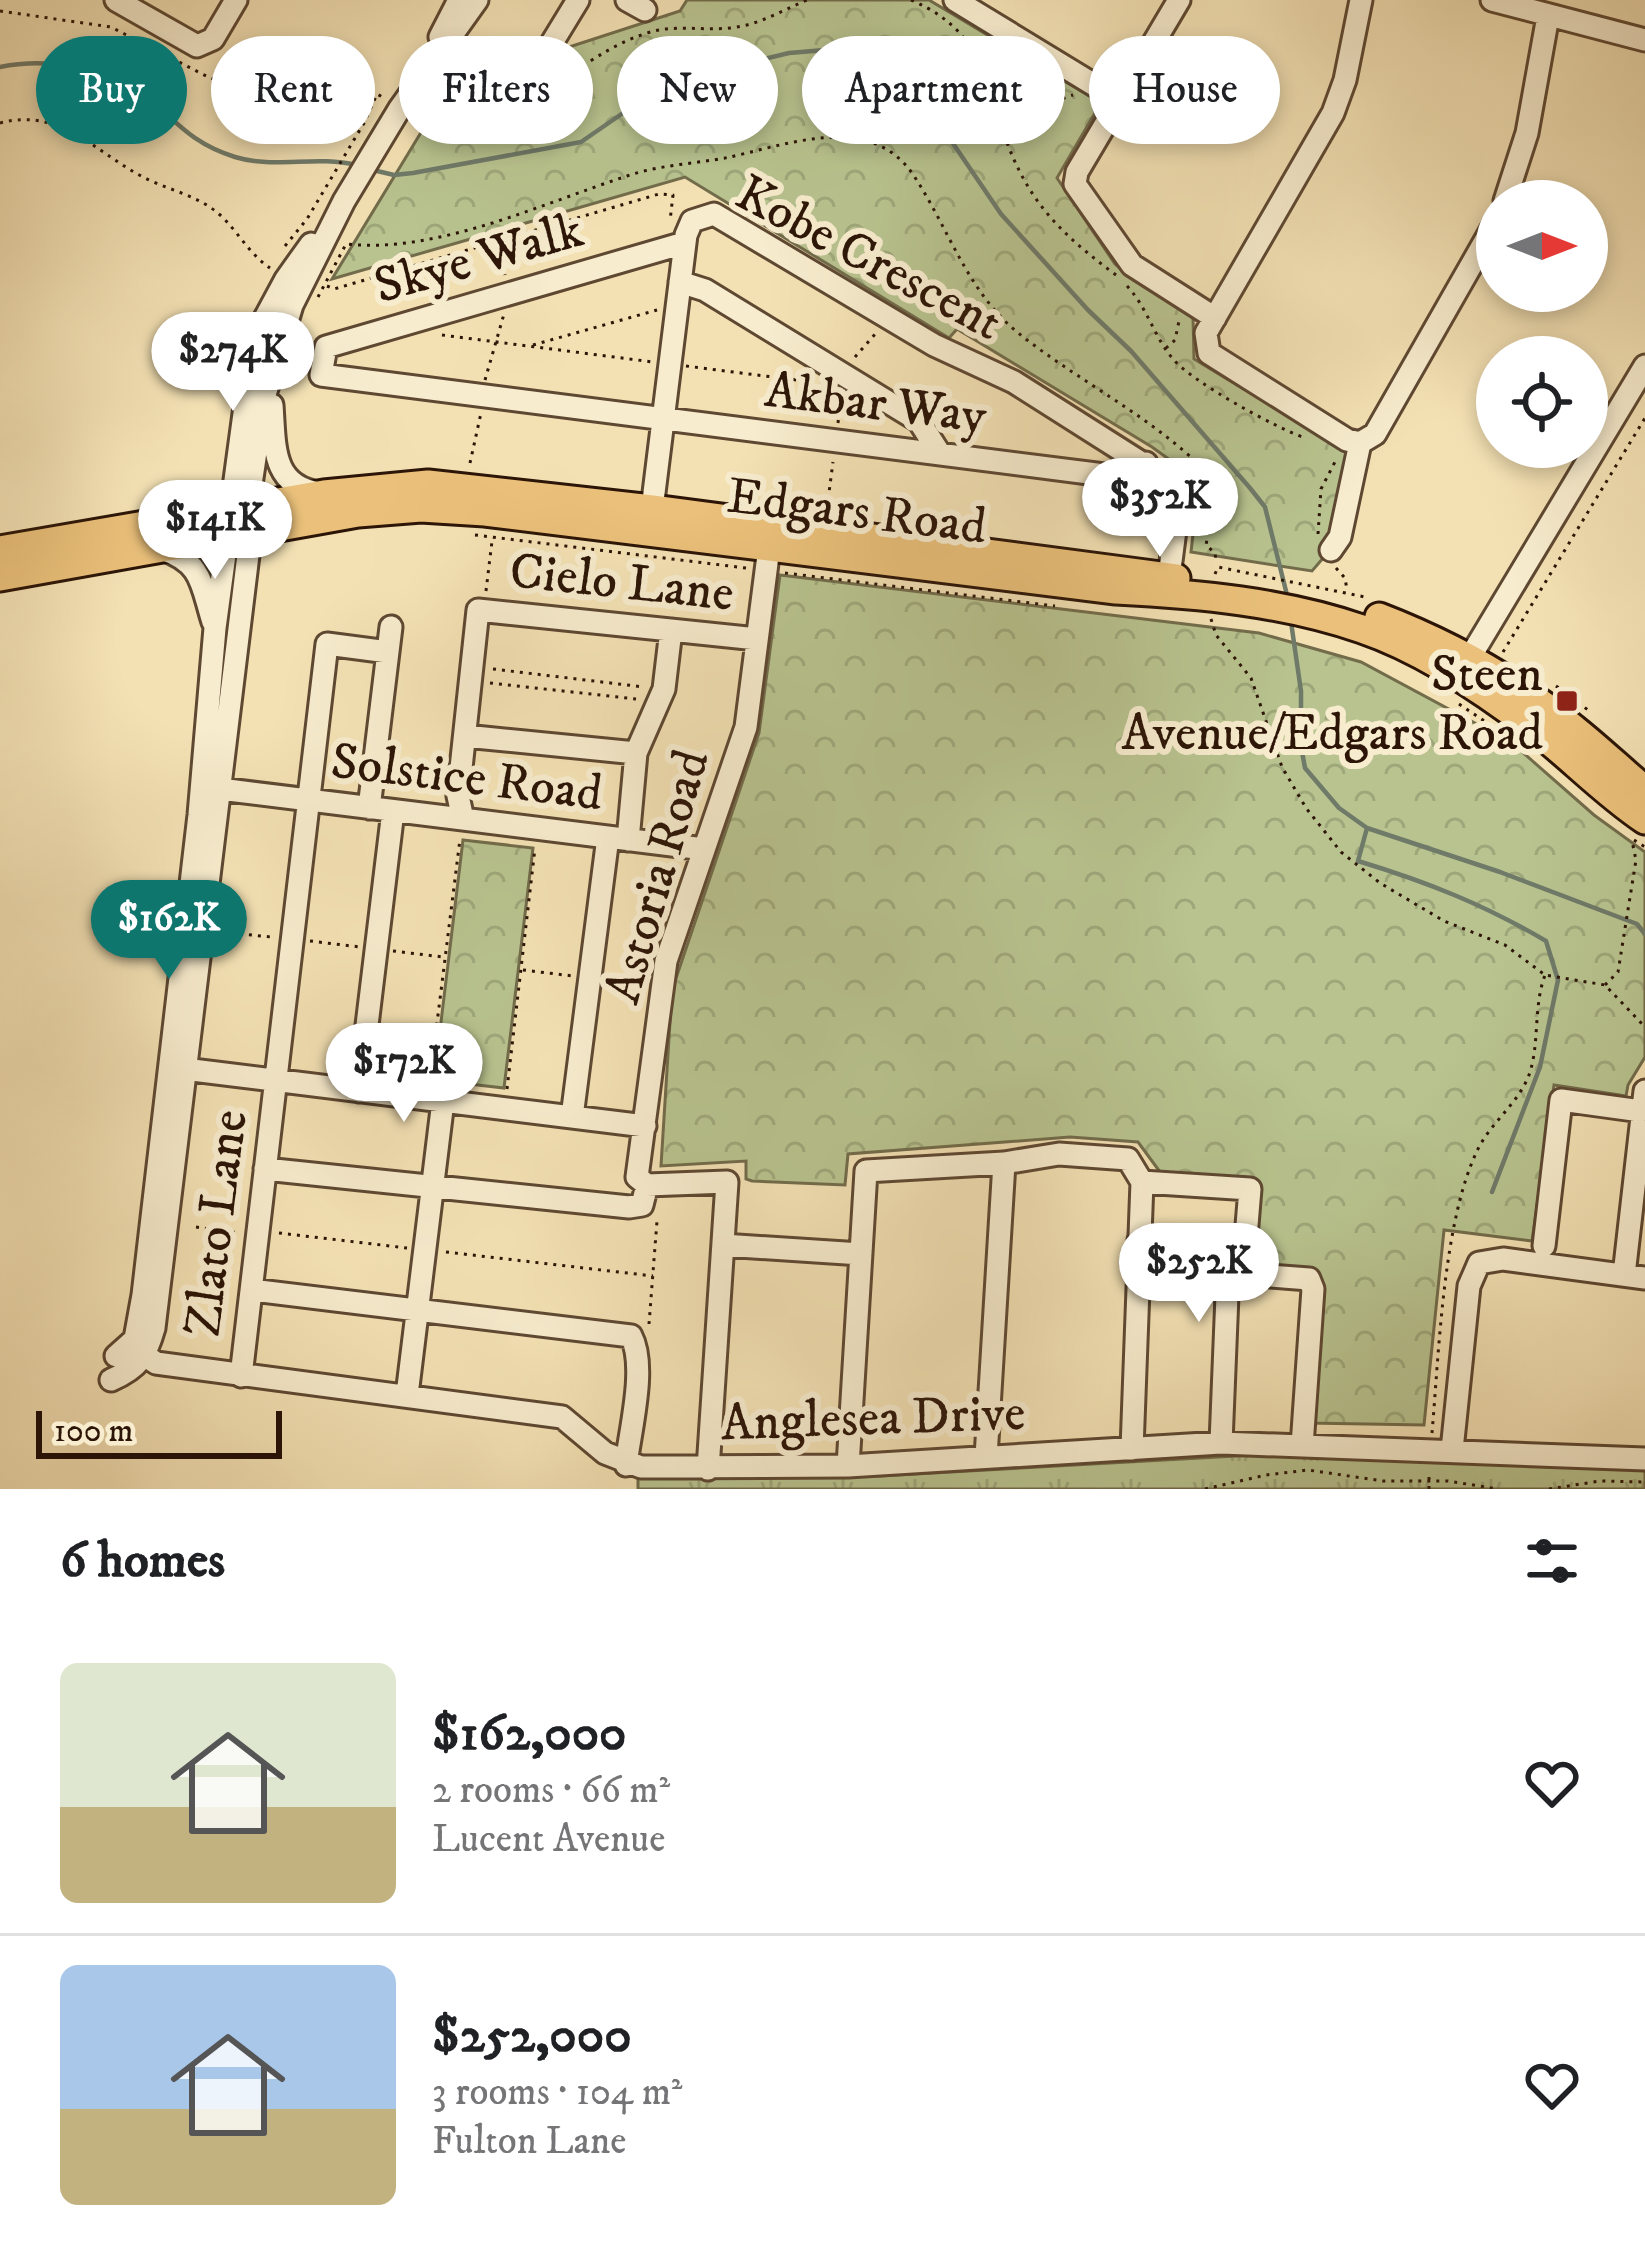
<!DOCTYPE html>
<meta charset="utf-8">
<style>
:root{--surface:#fff;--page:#f6f6f6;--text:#202124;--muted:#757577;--line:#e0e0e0;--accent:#0f766e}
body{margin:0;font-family:"IM FELL DW Pica",serif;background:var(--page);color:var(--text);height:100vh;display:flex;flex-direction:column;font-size:45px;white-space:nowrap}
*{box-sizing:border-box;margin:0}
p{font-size:39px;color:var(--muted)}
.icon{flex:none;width:66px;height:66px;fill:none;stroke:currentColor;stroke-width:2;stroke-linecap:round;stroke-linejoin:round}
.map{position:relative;height:1489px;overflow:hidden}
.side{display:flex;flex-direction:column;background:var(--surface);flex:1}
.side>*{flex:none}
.top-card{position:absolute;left:36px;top:36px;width:1575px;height:108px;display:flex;gap:24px}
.needle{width:78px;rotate:90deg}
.buttons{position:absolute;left:1476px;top:180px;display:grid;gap:24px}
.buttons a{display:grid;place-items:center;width:132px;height:132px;border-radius:50%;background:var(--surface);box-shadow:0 6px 18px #0003;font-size:60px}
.scale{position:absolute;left:36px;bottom:30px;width:246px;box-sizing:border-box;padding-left:12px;border:6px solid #2c1507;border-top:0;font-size:33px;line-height:42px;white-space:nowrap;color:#2c1507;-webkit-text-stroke:9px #f7ecce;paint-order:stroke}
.price{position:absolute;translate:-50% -102px;padding:0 27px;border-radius:42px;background:#fff;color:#222;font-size:39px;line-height:78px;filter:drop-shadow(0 3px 6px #0008)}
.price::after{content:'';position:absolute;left:50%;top:72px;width:36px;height:27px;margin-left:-18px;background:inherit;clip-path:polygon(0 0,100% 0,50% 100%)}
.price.on{background:var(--accent);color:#fff}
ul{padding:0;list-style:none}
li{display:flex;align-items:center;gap:36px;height:300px;padding:0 60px}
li+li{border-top:3px solid var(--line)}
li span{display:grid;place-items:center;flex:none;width:336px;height:240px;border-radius:18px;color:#555}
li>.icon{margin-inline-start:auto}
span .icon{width:144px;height:144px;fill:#fffc;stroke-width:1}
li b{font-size:51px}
h2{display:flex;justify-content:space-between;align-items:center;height:144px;padding:0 60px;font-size:51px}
.pill{padding:0 42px;border-radius:54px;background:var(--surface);box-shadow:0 6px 18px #0003;font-size:42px;line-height:108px}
.pill.on{background:var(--accent);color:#fff}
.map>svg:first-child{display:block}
.grass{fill:url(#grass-tufts);stroke:#726c4b;stroke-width:3}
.park{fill:url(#park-crowns);stroke:#726c4b;stroke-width:3}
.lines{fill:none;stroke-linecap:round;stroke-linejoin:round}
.stream{stroke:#6f7a69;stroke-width:4.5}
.minor-casing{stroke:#5e4832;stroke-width:27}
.major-casing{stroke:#2c1507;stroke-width:33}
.path{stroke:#2c1507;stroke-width:3;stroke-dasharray:3 6;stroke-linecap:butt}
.minor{stroke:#f7ecce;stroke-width:21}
.major{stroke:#eac07a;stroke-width:27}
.poi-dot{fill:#8f2418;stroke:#f7ecce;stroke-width:4.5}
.labels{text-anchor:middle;stroke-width:12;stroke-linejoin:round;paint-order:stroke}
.street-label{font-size:51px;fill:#2c1507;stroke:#f7ecce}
.poi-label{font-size:51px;fill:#2c1507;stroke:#f7ecce;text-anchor:end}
</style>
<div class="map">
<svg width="1645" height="1489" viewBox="0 0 1645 1489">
<defs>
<pattern id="grass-tufts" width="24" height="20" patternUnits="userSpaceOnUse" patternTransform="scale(3)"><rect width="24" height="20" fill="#b8c38f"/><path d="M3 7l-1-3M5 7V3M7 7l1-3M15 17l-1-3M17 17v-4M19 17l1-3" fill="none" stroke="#9ea77a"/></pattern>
<pattern id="park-crowns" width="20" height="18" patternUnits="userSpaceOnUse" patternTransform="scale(3)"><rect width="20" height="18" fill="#b8c38f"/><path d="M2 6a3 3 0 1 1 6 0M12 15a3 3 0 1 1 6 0" fill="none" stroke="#9ea77a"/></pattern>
</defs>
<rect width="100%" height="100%" fill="#f3e1b4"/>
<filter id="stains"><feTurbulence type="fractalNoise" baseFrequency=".00167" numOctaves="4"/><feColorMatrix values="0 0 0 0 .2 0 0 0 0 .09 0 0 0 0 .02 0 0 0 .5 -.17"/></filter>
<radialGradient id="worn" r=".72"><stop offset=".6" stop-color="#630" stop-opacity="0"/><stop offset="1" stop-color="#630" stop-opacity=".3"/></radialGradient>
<path class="grass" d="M1308,1452L1645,1466V1489H638V1478L879,1476Z"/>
<path class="park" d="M687,0H929L1091,97L1095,113L1057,178L1115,264L1135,281L1193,317L1194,359L1346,451L1349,462L1324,557L1312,571L1191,552L1199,481L1152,447L957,329L949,338L685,177L332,279L465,60L489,73L680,11Z
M780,575L1259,633L1361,662L1512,743L1594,815L1645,852V1057L1628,1085L1626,1096L1554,1085L1532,1241L1444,1230L1424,1425L1308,1423L1318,1288L1248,1269L1257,1188L1163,1176L1138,1142L1070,1137L848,1154L845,1185L752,1181L746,1179V1161L661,1166L672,990L759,733Z
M463,840L533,848L504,1088L434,1080Z"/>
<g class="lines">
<path class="stream" d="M0,67C38,59 93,64 128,84C169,108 180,140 235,157C274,169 316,155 356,165
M373,170L394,175L413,173L581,142L668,82L789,53L837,49L855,52L867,56L919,104L950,139L1001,214L1088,310L1131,351L1250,488L1265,507L1288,599
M1291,622L1301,691V746L1305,768L1339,808L1367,828L1500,872L1637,924L1645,934
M1367,828L1358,861C1427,882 1483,904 1546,941L1558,980L1540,1067L1492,1192"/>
<defs>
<path id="minor" d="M116,0L197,46L213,39L236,0
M627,0L645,10
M955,0L1119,100
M1179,0L1077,172L1075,184L1132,265L1215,318
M1361,0L1345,80L1333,113L1206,333L1209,353L1347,440L1360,443L1375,434L1497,220
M1492,0L1645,40
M440,37L459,0
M550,46L578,0
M1505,201L1527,133L1548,16
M684,243L326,347L321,375L1112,476L1128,474L1146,463
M680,282L705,290L919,421L940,454
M272,405C275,445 271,486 319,493
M652,509L686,235L692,221L714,214L934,345L1014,382L1170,481L1179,499L1169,577
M162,549C203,563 201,584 213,622
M1331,550L1340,537L1360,443
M1463,669L1645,366
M465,736L636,753
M220,789L704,849
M369,808L391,627
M463,819L458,796L478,610L757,639
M628,840L636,753L664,689L671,630
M176,1068L645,1126
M359,1091L393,811
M572,1117L608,837
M265,1169L629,1207L642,1205L647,1185
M1142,1182L1250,1189L1246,1237L1229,1246
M1139,1240L1229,1246L1221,1443
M723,1245L861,1254
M1544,1246L1561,1100L1641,1111
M1230,1273L1309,1279L1313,1289L1302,1446
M1624,1275L1645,1091
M252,1290L631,1336C647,1366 630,1430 626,1465
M130,1345L156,1363L562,1417L605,1453L641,1467L848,1466L1221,1443L1645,1459
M116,1356L135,1339L143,1295L199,815L215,628L248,384L265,318L286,279L311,244
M241,1376L327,644L388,652
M111,1380C139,1368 146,1356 154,1328L248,555L249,498L264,398L292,305L344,201L400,108L477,0
M407,1395L443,1101
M1452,1450L1469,1286L1479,1263L1503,1259L1645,1278
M986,1457L1004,1163
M848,1466L866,1171L1004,1163L1059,1154L1128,1159L1142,1182L1132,1449
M708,1469L727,1182L647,1185L637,1177L666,961L746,727L771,532"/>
<path id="major" d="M0,550L324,494L428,484L652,509L1176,578
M0,577L358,513L421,508L485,512L1116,590C1198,594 1284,602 1362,629C1424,650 1486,692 1538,732C1574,760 1606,794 1645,820
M1379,617C1449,644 1515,680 1574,729C1598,748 1621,770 1645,790"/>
</defs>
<use href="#minor" class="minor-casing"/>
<use href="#major" class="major-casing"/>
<path class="path" d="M911,0C998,37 984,105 1021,174C1043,217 1077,246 1116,275
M0,11L111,27L210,78L278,98L366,116
M414,117L419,121L438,105L452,82C546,122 571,57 647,33C674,24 702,31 730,28C759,25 781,11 807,0
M1003,119L1073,95
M0,123C60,107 95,152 143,177C168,190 197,195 219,214C238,231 248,253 270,268
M504,239L501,259L505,275
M285,246L307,219L364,123L377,94L386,99
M327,286L334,289L659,194L673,195L670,221
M1127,286C1147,307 1154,337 1173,359C1192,382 1276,428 1305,438
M318,297L346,244C436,254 541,204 627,176C659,165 692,164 725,158C784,146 868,111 912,173C948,226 966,290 1017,332C1080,383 1158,419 1214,480L1215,496L1206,545L1215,553L1216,560
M442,335L653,362
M533,345L657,310
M1166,348L1175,340L1179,321
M855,357L876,333
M686,366L820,383
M485,380L504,314
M838,423L841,396
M470,463L481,413
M827,508L833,462
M1318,534L1321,489L1337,458
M475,535L746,568
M1336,568L1345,578L1347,590
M785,573L1055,606
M1215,574L1218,567L1365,597
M486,591L492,541
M1211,619L1216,635L1251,678L1282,767L1306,808L1341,852L1380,883L1444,921L1505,945L1545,975L1605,985L1645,1027
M1503,652L1645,418
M493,669L644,687
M490,683L636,699
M1556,686L1592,713
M1459,704L1496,729
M1634,840L1645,847
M231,933L271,937
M310,941L360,947
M393,951L443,957
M523,970L573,976
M607,981L641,985
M1605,985L1618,972L1636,860L1632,841
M430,1079L460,839
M507,1089L535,848
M196,1227L240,1233
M279,1233L407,1248
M446,1252L653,1276
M649,1324L657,1221
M1432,1433C1439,1353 1443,1222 1477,1151C1490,1123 1518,1104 1529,1075C1540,1044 1533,1007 1545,975
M1205,1489L1266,1475L1308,1470L1383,1481H1448L1498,1489
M1429,1489V1473
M1549,1489L1600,1481L1645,1482"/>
<use href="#minor" class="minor"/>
<use href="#major" class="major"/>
</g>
<rect class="poi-dot" x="1555" y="689" width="24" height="24" rx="6"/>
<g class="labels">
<g class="street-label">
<text transform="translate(478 256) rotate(-16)" y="18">Skye Walk</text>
<text transform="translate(870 256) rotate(28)" y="18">Kobe Crescent</text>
<text transform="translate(876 401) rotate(7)" y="18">Akbar Way</text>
<text transform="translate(857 509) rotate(7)" y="18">Edgars Road</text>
<text transform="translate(622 580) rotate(6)" y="18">Cielo Lane</text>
<text transform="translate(467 775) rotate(7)" y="18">Solstice Road</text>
<text transform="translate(655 876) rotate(-74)" y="18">Astoria Road</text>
<text transform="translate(214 1223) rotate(-83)" y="18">Zlato Lane</text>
<text transform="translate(873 1416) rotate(-2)" y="18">Anglesea Drive</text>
</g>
<g class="poi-label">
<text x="1543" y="690">Steen<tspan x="1543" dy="59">Avenue/Edgars Road</tspan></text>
</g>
</g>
<rect width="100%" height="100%" filter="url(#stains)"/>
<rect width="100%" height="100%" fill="url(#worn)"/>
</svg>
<div class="buttons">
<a><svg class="needle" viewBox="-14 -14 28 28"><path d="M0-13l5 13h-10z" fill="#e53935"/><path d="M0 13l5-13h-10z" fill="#757577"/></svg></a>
<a><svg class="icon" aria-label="locate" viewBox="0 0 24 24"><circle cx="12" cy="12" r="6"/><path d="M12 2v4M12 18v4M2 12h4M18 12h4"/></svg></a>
</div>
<div class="scale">100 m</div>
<b class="price" style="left:233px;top:414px">$274K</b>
<b class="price" style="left:1160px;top:560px">$352K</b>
<b class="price" style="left:215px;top:582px">$141K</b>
<b class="price on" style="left:169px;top:982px">$162K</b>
<b class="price" style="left:404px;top:1125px">$172K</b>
<b class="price" style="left:1199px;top:1325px">$252K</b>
<div class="top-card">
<a class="pill on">Buy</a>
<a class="pill">Rent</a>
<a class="pill">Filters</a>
<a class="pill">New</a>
<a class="pill">Apartment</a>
<a class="pill">House</a>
</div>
</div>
<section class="side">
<h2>6 homes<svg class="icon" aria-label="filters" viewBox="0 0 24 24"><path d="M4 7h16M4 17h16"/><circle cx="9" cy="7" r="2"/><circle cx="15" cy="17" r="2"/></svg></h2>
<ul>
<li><span style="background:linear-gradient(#dfe7d0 60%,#c2b280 0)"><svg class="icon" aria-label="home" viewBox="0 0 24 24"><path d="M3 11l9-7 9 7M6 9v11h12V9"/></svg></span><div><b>$162,000</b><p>2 rooms · 66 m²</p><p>Lucent Avenue</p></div><svg class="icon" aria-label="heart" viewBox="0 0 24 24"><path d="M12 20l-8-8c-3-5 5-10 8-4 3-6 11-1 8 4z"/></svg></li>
<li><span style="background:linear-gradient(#a9c7e8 60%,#c2b280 0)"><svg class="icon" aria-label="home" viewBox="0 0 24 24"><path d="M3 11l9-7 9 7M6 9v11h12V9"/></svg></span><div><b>$252,000</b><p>3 rooms · 104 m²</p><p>Fulton Lane</p></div><svg class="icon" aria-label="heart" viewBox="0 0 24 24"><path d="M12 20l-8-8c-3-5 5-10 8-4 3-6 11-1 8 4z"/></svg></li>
</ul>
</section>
